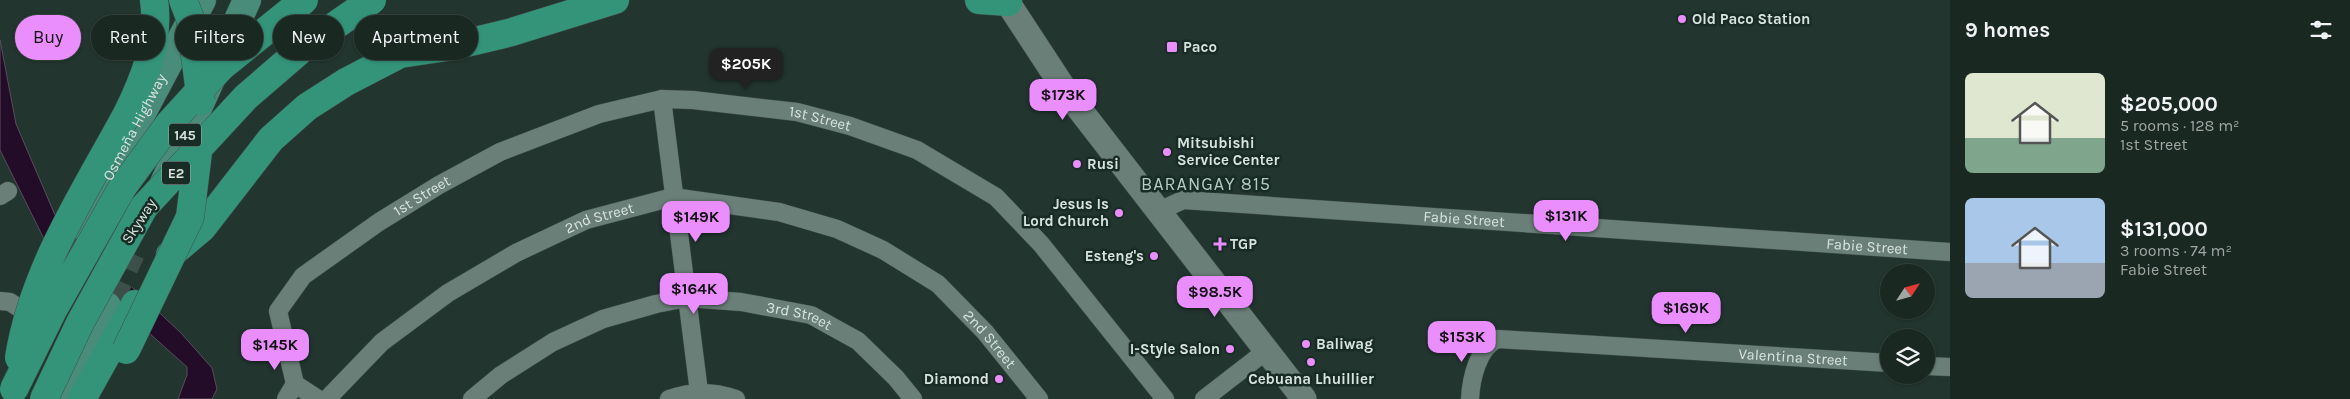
<!DOCTYPE html>
<meta charset="utf-8">
<style>
:root{--surface:#1a2822;--page:#27342f;--text:#f1f3f6;--muted:#9fa6a5;--line:#384440;--accent:#ea8dfd}
body{margin:0;font-family:Karla,sans-serif;background:var(--page);color:var(--text);height:100vh;display:flex;flex-direction:column;font-size:19px;white-space:nowrap}
*{box-sizing:border-box;margin:0}
p{font-size:16px;color:var(--muted)}
.icon{flex:none;width:28px;height:28px;fill:none;stroke:currentColor;stroke-width:2;stroke-linecap:round;stroke-linejoin:round}
.map{position:relative;flex:1;overflow:hidden}
.drawer{display:flex;flex-direction:column;background:var(--surface);width:400px}
.drawer>*{flex:none}
.top-card{position:absolute;left:15px;top:15px;width:475px;height:45px;display:flex;gap:10px}
.needle{width:32px;rotate:54deg}
.controls{position:absolute;left:1880px;top:264px;display:grid;gap:10px}
.controls a{display:grid;place-items:center;width:55px;height:55px;border-radius:50%;background:var(--surface);box-shadow:0 1px 4px #0004,0 0 0 1px var(--line);font-size:25px}
.price{position:absolute;translate:-50% -42px;padding:0 11px;border-radius:10px;background:var(--accent);color:#111;font-size:16px;line-height:32px;filter:drop-shadow(0 1px 2px #0008)}
.price::after{content:'';position:absolute;left:50%;top:30px;width:15px;height:11px;margin-left:-8px;background:inherit;clip-path:polygon(0 0,100% 0,50% 100%)}
.price.selected{background:#222;color:#fff}
ul{padding:0;list-style:none}
li{display:flex;align-items:center;gap:15px;height:125px;padding:0 15px}
li span{display:grid;place-items:center;flex:none;width:140px;height:100px;border-radius:8px;color:#555}
li>.icon{margin-inline-start:auto}
span .icon{width:60px;height:60px;fill:#fffc;stroke-width:1}
li b{font-size:21px}
h2{display:flex;justify-content:space-between;align-items:center;height:60px;padding:0 15px;font-size:21px}
.tag{padding:0 18px;border-radius:22px;background:var(--surface);box-shadow:0 1px 4px #0004,0 0 0 1px var(--line);font-size:18px;line-height:45px}
.tag.selected{background:var(--accent);color:#111}
main{display:flex;flex:1;min-height:0}
.map>svg:first-child{display:block}
.water{fill:#230c27;stroke:#594c5e}
.pier{fill:#22352e}
.lines{fill:none;stroke-linecap:round;stroke-linejoin:round}
.primary-tunnel{stroke:#3d4f49;stroke-width:28;stroke-dasharray:28 14;stroke-linecap:butt}
.street-casing{stroke:#40504a;stroke-width:19}
.secondary-casing{stroke:#40504a;stroke-width:26}
.primary-casing{stroke:#40504a;stroke-width:29}
.highway-casing{stroke:#40504a;stroke-width:29}
.street{stroke:#6a7f78;stroke-width:18}
.secondary{stroke:#6a7f78;stroke-width:25}
.primary{stroke:#498c79;stroke-width:28}
.highway{stroke:#33947a;stroke-width:28}
.highway-bridge-casing{stroke:#40504a;stroke-width:29;stroke-linecap:butt}
.highway-bridge{stroke:#33947a;stroke-width:28}
.poi-dot{fill:#ea8dfd;stroke:#182b24;stroke-width:2}
.labels{text-anchor:middle;stroke-width:5;stroke-linejoin:round;paint-order:stroke}
.shield{fill:#182b24;stroke:#9eaca7;stroke-width:1}
.shield-label{font-size:14px;font-weight:bold;fill:#d8e3df}
.poi-label{font-size:15px;font-weight:bold;fill:#d8e3df;stroke:#182b24;text-anchor:start}
.street-label{font-size:15px;fill:#d8e3df;stroke:#182b24}
.quarter-label{font-size:18px;letter-spacing:1px;fill:#b4cbc3;stroke:#182b24}
</style>
<main>
<div class="map">
<svg width="1950" height="399" viewBox="0 0 1950 399">
<rect width="100%" height="100%" fill="#22352e"/>
<path class="water" d="M0,40L16,124L55,215L181,333L212,368L217,389L212,399H178L187,375V367L44,239L0,150Z"/>
<path class="pier" d="M75,230L133,285L119,308L61,257Z"/>
<g class="lines">
<path class="primary-tunnel" d="M63,264L82,226
M107,306L131,253"/>
<defs>
<g id="street">
<path d="M662,99L699,392"/>
<path d="M0,196L8,191"/>
<path id="s1" d="M1159,211L1183,200L1950,252"/>
<path d="M0,301L10,302L36,319"/>
<path d="M1926,366L1950,367"/>
<path d="M286,399L295,384"/>
<path id="s2" d="M318,399L295,384L278,311L303,276L379,222L439,185L500,152L599,114L662,99L693,100L797,112L850,126L917,150L996,197L1041,244L1165,399"/>
<path id="s3" d="M327,399L382,342L448,293L516,253L586,220L673,197L779,212L837,229L883,250L938,284L985,332L1039,399"/>
<path id="s4" d="M472,399L501,375L553,342L603,319L656,304L687,298L741,302L811,315L858,341L896,378L913,399"/>
<path d="M669,399C693,391 712,391 736,399"/>
<path d="M1204,399L1266,351"/>
<path id="s5" d="M1470,399C1471,379 1478,347 1498,339L1889,363"/>
</g>
<path id="secondary" d="M1006,0L1067,93L1304,399"/>
<g id="primary">
<path d="M164,183L247,0"/>
<path id="s6" d="M82,226L202,0"/>
<path d="M59,399L107,306"/>
</g>
<path id="highway" d="M979,0L1008,2
M126,116C144,80 160,41 154,0
M170,255L202,228L271,139L307,107L346,82L400,54L454,46L512,32L615,0
M82,399L135,304"/>
</defs>
<use href="#street" class="street-casing"/>
<use href="#secondary" class="secondary-casing"/>
<use href="#primary" class="primary-casing"/>
<use href="#highway" class="highway-casing"/>
<use href="#street" class="street"/>
<use href="#secondary" class="secondary"/>
<use href="#primary" class="primary"/>
<use href="#highway" class="highway"/>
<defs>
<path id="highway-bridge" d="M183,0L190,18L201,101
M126,350L190,217L199,144
M19,358C33,270 84,193 126,116
M14,389L53,310L122,188L169,124L221,67L304,0
M44,399L80,323L144,207L246,97L304,47L372,0"/>
</defs>
<use href="#highway-bridge" class="highway-bridge-casing"/>
<use href="#highway-bridge" class="highway-bridge"/>
</g>
<g class="poi-dot">
<circle cx="1682" cy="19" r="5"/>
<rect x="1166" y="41" width="12" height="12" rx="2.5"/>
<circle cx="1167" cy="152" r="5"/>
<circle cx="1077" cy="164" r="5"/>
<circle cx="1119" cy="213" r="5"/>
<path d="M1217.5 236.5h5v5h5v5h-5v5h-5v-5h-5v-5h5z"/>
<circle cx="1154" cy="256" r="5"/>
<circle cx="1306" cy="344" r="5"/>
<circle cx="1230" cy="349" r="5"/>
<circle cx="1311" cy="362" r="5"/>
<circle cx="999" cy="379" r="5"/>
</g>
<g class="labels">
<g class="shield">
<rect x="169" y="123.5" width="32" height="23" rx="4"/>
<rect x="162" y="161.5" width="28" height="23" rx="4"/>
</g>
<g class="shield-label">
<text x="185" y="140">145</text>
<text x="176" y="178">E2</text>
</g>
<g class="poi-label">
<text x="1692" y="24">Old Paco Station</text>
<text x="1183" y="52">Paco</text>
<text x="1177" y="148">Mitsubishi<tspan x="1177" dy="17">Service Center</tspan></text>
<text x="1087" y="169">Rusi</text>
<text x="1109" y="209" text-anchor="end">Jesus Is<tspan x="1109" dy="17">Lord Church</tspan></text>
<text x="1230" y="249">TGP</text>
<text x="1144" y="261" text-anchor="end">Esteng's</text>
<text x="1316" y="349">Baliwag</text>
<text x="1220" y="354" text-anchor="end">I-Style Salon</text>
<text x="989" y="384" text-anchor="end">Diamond</text>
<text x="1311" y="384" text-anchor="middle">Cebuana Lhuillier</text>
</g>
<g class="street-label">
<text dy="5" stroke="none"><textPath href="#s2" startOffset="709">1st Street</textPath></text>
<text dy="5" stroke="none"><textPath href="#s6" startOffset="112">Osmeña Highway</textPath></text>
<text dy="5" stroke="none"><textPath href="#s2" startOffset="289">1st Street</textPath></text>
<text dy="5" stroke="none"><textPath href="#s3" startOffset="331">2nd Street</textPath></text>
<text dy="5" stroke="none"><textPath href="#s1" startOffset="308">Fabie Street</textPath></text>
<text transform="translate(139 221) rotate(-57)" y="5">Skyway</text>
<text dy="5" stroke="none"><textPath href="#s1" startOffset="712">Fabie Street</textPath></text>
<text dy="5" stroke="none"><textPath href="#s4" startOffset="355">3rd Street</textPath></text>
<text dy="5" stroke="none"><textPath href="#s3" startOffset="766">2nd Street</textPath></text>
<text dy="5" stroke="none"><textPath href="#s5" startOffset="365">Valentina Street</textPath></text>
</g>
<g class="quarter-label">
<text x="1206" y="190">BARANGAY 815</text>
</g>
</g>
</svg>
<div class="controls">
<a><svg class="needle" viewBox="-14 -14 28 28"><path d="M0-13l5 13h-10z" fill="#e53935"/><path d="M0 13l5-13h-10z" fill="#9fa6a5"/></svg></a>
<a><svg class="icon" aria-label="layers" viewBox="0 0 24 24"><path d="M12 4l9 5-9 5-9-5zM3 14l9 5 9-5"/></svg></a>
</div>
<b class="price selected" style="left:746px;top:90px">$205K</b>
<b class="price" style="left:1063px;top:121px">$173K</b>
<b class="price" style="left:1566px;top:242px">$131K</b>
<b class="price" style="left:696px;top:243px">$149K</b>
<b class="price" style="left:694px;top:315px">$164K</b>
<b class="price" style="left:1215px;top:318px">$98.5K</b>
<b class="price" style="left:1686px;top:334px">$169K</b>
<b class="price" style="left:1462px;top:363px">$153K</b>
<b class="price" style="left:275px;top:371px">$145K</b>
<div class="top-card">
<a class="tag selected">Buy</a>
<a class="tag">Rent</a>
<a class="tag">Filters</a>
<a class="tag">New</a>
<a class="tag">Apartment</a>
</div>
</div>
<section class="drawer">
<h2>9 homes<svg class="icon" aria-label="filters" viewBox="0 0 24 24"><path d="M4 7h16M4 17h16"/><circle cx="9" cy="7" r="2"/><circle cx="15" cy="17" r="2"/></svg></h2>
<ul>
<li><span style="background:linear-gradient(#dfe7d0 65%,#7fa58c 0)"><svg class="icon" aria-label="home" viewBox="0 0 24 24"><path d="M3 11l9-7 9 7M6 9v11h12V9"/></svg></span><div><b>$205,000</b><p>5 rooms · 128 m²</p><p>1st Street</p></div></li>
<li><span style="background:linear-gradient(#a9c7e8 65%,#9aa5b1 0)"><svg class="icon" aria-label="home" viewBox="0 0 24 24"><path d="M3 11l9-7 9 7M6 9v11h12V9"/></svg></span><div><b>$131,000</b><p>3 rooms · 74 m²</p><p>Fabie Street</p></div></li>
</ul>
</section>
</main>
